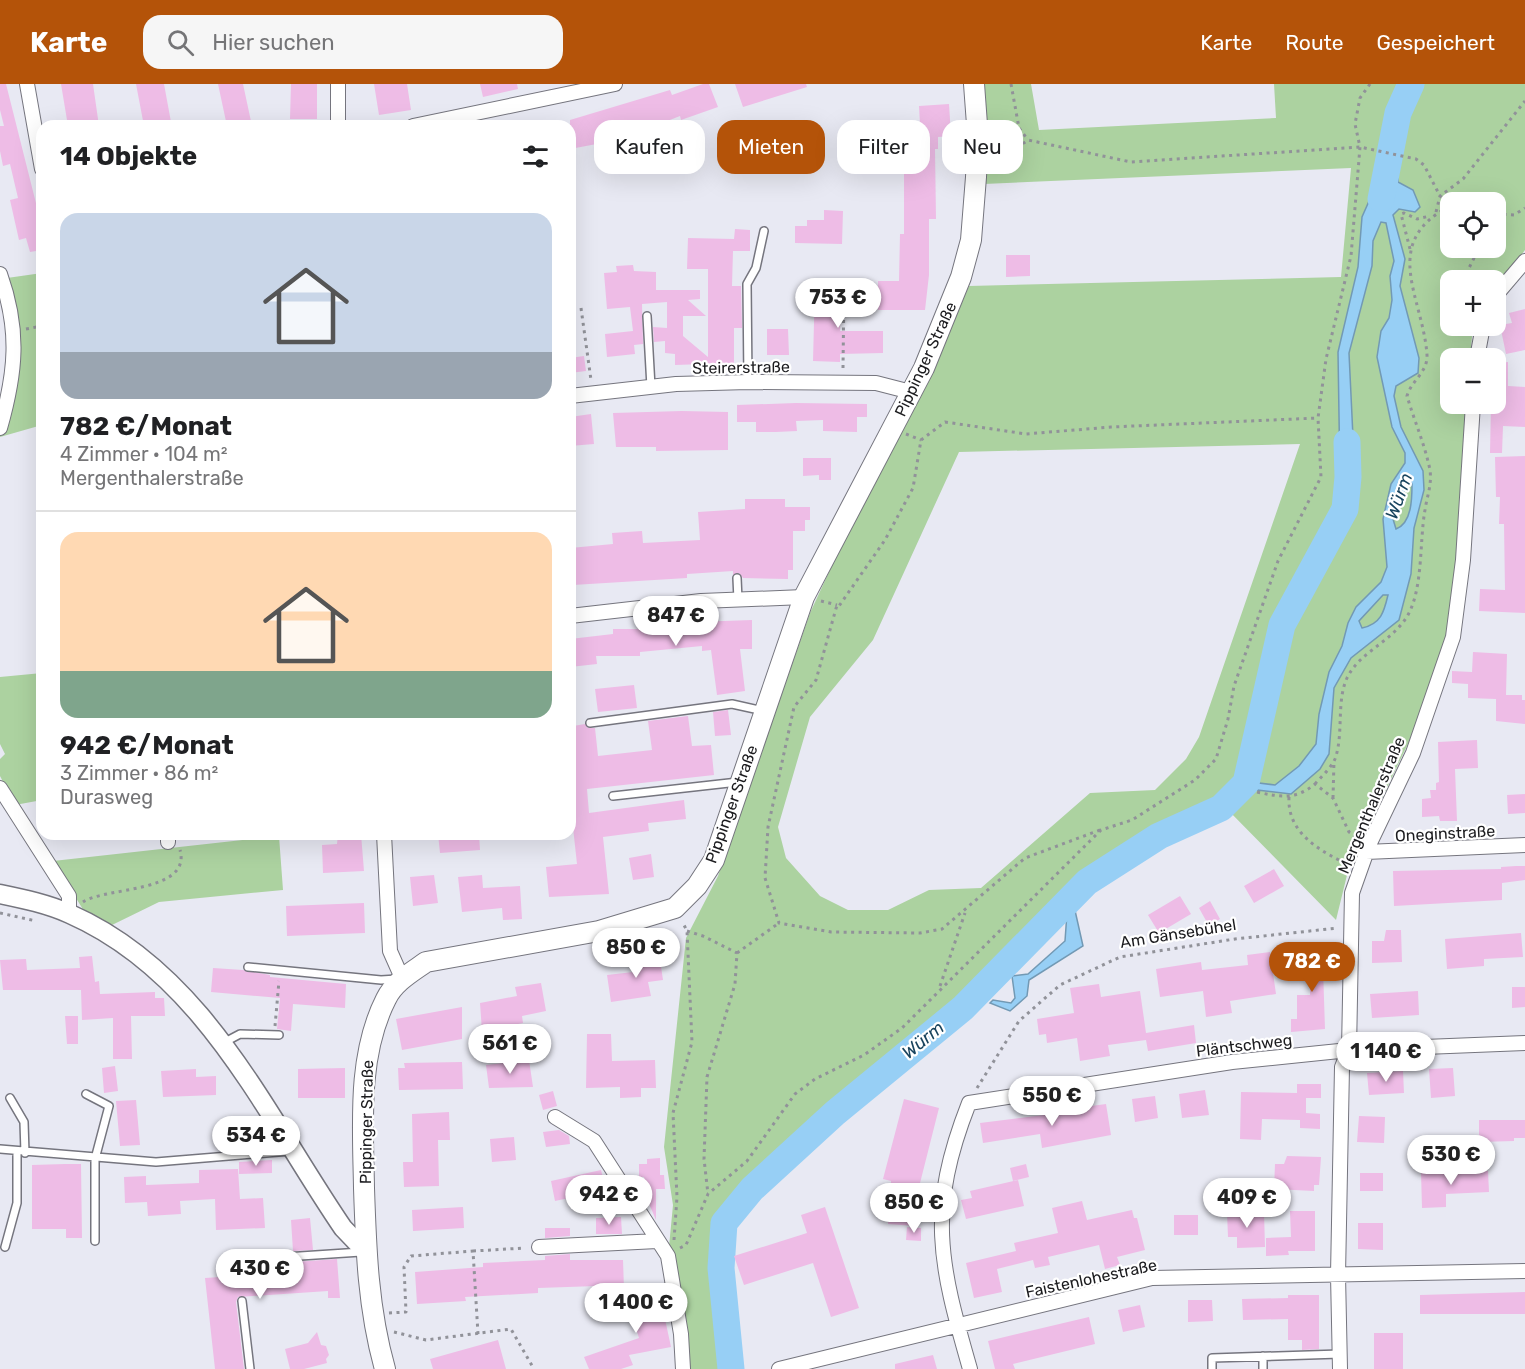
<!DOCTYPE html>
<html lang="de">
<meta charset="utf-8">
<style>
:root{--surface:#fff;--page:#f6f6f6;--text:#202124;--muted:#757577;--line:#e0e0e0;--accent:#b45309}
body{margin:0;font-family:Rubik,sans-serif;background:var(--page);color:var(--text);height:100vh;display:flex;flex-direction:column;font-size:22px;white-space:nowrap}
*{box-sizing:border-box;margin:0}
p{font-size:20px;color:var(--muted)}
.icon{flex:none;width:33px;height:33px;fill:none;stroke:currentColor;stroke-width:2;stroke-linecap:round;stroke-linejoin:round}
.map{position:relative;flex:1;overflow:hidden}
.panel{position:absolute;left:36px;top:36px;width:540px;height:720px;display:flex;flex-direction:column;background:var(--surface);border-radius:18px;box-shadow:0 6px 24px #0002}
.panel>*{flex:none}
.hud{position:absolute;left:594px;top:36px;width:570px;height:54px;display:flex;gap:12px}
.fabs{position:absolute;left:1440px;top:108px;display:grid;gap:12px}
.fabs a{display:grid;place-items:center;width:66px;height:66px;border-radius:12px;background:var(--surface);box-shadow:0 6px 24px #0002;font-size:30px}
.price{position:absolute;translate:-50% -51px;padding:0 14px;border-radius:21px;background:#fff;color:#222;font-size:20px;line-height:39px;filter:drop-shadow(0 2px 3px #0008)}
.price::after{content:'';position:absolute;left:50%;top:36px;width:18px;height:14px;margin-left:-9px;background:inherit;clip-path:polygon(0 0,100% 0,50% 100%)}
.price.current{background:var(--accent);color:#fff}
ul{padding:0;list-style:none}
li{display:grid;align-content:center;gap:12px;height:318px;padding:0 24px}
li+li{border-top:2px solid var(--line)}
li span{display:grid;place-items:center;height:186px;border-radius:18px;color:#555}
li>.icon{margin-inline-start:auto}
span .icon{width:108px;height:108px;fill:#fffc;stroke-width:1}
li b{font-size:26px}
h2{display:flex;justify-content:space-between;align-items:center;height:72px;padding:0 24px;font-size:26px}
.tag{padding:0 21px;border-radius:18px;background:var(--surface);box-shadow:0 6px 24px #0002;font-size:21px;line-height:54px}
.tag.current{background:var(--accent);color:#fff}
header{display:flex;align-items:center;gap:36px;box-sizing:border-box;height:84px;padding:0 30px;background:var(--accent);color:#fff}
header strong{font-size:28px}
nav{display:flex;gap:33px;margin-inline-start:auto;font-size:21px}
.search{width:420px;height:54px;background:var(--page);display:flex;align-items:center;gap:15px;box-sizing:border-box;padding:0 21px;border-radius:18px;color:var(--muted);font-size:22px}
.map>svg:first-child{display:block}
.green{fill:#acd2a0;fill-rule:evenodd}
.water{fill:#97cff5;stroke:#7299b4;stroke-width:1.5;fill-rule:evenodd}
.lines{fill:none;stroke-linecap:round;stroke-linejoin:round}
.river{stroke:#97cff5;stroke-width:27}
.building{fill:#eebce6}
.service-casing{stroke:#75757e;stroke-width:10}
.minor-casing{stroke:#75757e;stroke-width:16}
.tertiary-casing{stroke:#75757e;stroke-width:21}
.secondary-casing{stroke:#75757e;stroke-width:22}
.path{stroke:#919299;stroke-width:3;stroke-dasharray:3 4.5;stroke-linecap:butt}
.service{stroke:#fff;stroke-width:7}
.minor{stroke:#fff;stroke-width:14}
.tertiary{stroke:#fff;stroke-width:18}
.secondary{stroke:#fff;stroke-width:20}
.labels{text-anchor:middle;stroke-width:4.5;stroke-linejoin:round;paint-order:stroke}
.street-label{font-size:16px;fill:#1b1b1e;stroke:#fff}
.water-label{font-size:18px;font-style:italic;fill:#19445e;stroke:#fff}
</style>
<header>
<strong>Karte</strong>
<div class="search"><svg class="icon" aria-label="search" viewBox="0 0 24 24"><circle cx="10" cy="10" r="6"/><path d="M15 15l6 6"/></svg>Hier suchen</div>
<nav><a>Karte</a><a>Route</a><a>Gespeichert</a></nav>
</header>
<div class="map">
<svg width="1525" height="1285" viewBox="0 0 1525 1285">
<rect width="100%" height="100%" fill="#e8e9f3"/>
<path class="green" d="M981,0H1031L1039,46L1276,34L1274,0H1525V166L1496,205V196H1450V242H1476L1472,253L1470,274H1450V320H1466L1457,464L1447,561L1416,643L1349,783L1336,836L1226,724L1166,751L1083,800L989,900L849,1029L754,1104L720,1182L738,1285H682L666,1194L673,1121L664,1063L686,854L718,792L810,529L860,421L931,288L969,202L1341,193L1351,84L984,100ZM1450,118H1496V164H1450ZM1300,360L1199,653L1186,675L1155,706L1090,709L981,804L929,806L888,826H848L820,812L786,774L778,743L810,633L873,556L959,368Z
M42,189V341L0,353V317L11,268L0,195Z
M42,589V716L15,721L0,692V675L5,670L0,660V593Z
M279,752L283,806L159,818L112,841L84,827L53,777Z"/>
<path class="water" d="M1379,76L1398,81V98L1413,106L1420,123L1415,128L1399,125L1393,131L1405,175L1400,202L1419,274L1418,289L1396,302L1394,312L1401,343L1423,387L1424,406L1414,444L1411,490L1399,536L1351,574L1334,604L1329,670L1320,685L1291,710L1249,705L1251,698L1275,701L1299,682L1316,660L1319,630L1329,588L1342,562L1348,539L1356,523L1381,498L1387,483L1383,435L1391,400L1405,379V369L1392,343L1377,273L1381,247L1389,234L1392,216L1390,192L1394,177L1386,139L1381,138L1373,157L1372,182L1349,269L1355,395H1340L1338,268L1358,183L1362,133L1373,108ZM1409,396L1412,400C1412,414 1412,439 1396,445L1393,435ZM1383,511H1388C1384,528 1381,540 1362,544L1359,537Z
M1074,822L1083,862L1029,896L1027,912L1010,927L990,919L993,916L1011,919L1015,914L1012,892L1028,890L1065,857L1067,829Z"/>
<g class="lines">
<path class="river" d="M1381,115L1398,29L1411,0
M731,1285L721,1184L724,1139L752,1105L835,1029L963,924L1087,798L1159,752L1221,724L1246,699L1282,541L1345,425L1348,393L1347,358"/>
</g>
<path class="building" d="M0,0H6L42,143V166L30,168L26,154L19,156L10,116L18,114L10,80L3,82L0,67V42H4L0,26Z
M61,0H93L99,42H68Z
M136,0H164L171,38L144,42Z
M218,0H243L252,42H227Z
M291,0H317V35H290Z
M374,0H407L411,26L379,31Z
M480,0H517L518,5L483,13Z
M703,0H709L718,23L681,36L680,32L647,45L648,47L603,61L602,59L570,65V36L670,6L672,11Z
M735,0H806L807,3L743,23Z
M949,20L951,52L938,53V65H935L936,135H929V191L925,226H878V197H899L900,150H904V70H918L917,59H921L919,22Z
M824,126L843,127L842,160L795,159V142H807V136H824Z
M735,145L750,146V167H733L732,202H741L742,244H734V279L675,281V270L665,269V257L654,258L653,243L667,244V218L642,220L643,260L634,261L635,270L607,273L605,250L633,247L630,223L607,225L604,189L617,188L616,182L633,181L634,187L656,188V206H700V215L688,216L706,232H683V252L708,273V185H687L688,154L734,155Z
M1006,171H1030V192L1006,193Z
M815,200H841L840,247H883V269L840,270V278L813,277Z
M1525,225V266L1506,270L1500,241L1512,239L1509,229Z
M767,245H788L789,271H767Z
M584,272L586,287L570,289V274Z
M1508,278V302L1525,303V343L1503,342L1502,369H1490L1491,320H1496V279Z
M796,319L867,320V333H857V348L823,347V336L796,337L797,347L776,348H756V338H737V321Z
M682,327L728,328V366L656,367V363H616L613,329Z
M591,330L594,360L570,362V333Z
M1525,372V529L1479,527L1480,505L1505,506L1504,440H1499L1500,413H1496L1495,373Z
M803,374H831V396H819V391L803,392Z
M745,415H785V423H810V436H805V447H793V486H788V495L743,494L739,489L733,491V487L687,490V494L573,501L570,464L613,460L612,449L642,447L643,459L700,456L698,428L745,425Z
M752,536V565H740L745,607L717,611L711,566L702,567V562L640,568V572H596L597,580L570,583V555L613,550V545H657V542L696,538Z
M1473,568L1507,570L1506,611H1522V616H1525V640L1496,637V615L1468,614V600L1452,599V587L1472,588Z
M634,601L637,624L598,628L595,605Z
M728,626L731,651L715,652L713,628Z
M688,632L692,662L711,661L714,691L587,705L589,729L684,716L686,735L648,739L649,747L603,753L609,810L549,813L546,783L577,780L570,716H573L570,645L573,644V642L585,640L588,644H595L598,672L652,666L648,637Z
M1477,656L1478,684L1455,685L1457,737H1440L1439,732L1422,733V715L1431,714L1430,706H1436V699L1439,698L1438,658Z
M1525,710V729L1508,730L1507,711Z
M338,750H361L364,787L323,789L322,761L337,760Z
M438,750H479L480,766L440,769Z
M651,770L654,793L633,796L629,774Z
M1516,782H1525V796L1502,799V816L1394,822L1393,787L1501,785V783Z
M1274,785L1284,802L1254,819L1244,802Z
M434,791L438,819L413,822L410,793Z
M482,791L483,804L520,802L522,835L503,836L502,824L462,828L458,793Z
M1180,812L1191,830L1159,849L1148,831Z
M1210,817L1220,835L1209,842L1199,824Z
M364,819L365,849L287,852L286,822Z
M1386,846H1401L1402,878L1372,879V857H1384Z
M1521,849L1523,873L1484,875V882L1447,885L1445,855Z
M1303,863H1326V884H1323L1325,945L1291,948V935H1297V911H1310V884H1303Z
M1270,868L1276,910L1230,917L1232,929L1206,933L1203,907L1160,913L1156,885L1201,878L1202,886L1248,881L1247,871Z
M659,869L663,896L648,898L651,912L611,918L607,891L633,888L631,873Z
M92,872L95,898L99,897L100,910L155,908V914H164L165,932H131L132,975H113V934L82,936L81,906H3L0,876L26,875L27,886L80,884L79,873Z
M213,884L243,886L270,891V893L346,900L345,924L293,920L291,947L277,945L280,914L211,908Z
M541,899L546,927L522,932L523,939L482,947L480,919L517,912L515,903Z
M1099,900L1101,913L1140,907L1146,949L1194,941L1196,959L1148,967L1146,956L1108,961L1110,972L1080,977L1077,954L1047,959L1046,950L1039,951L1037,935L1074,929L1070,904Z
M1512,903H1525V923L1512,924Z
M1418,907L1419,931L1372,934L1370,910Z
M462,923V955L402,966L396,935Z
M65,932H78V960H67Z
M587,950H611L612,977L655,976L656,1004H641V1013L620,1014V1003L586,1004Z
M529,976L533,1003L489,1004L486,981Z
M462,978L463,1005L399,1006L398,984H405L404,979Z
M115,982L118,1007L104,1009L102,984Z
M345,984V1014H298V985Z
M1453,984L1455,1012L1431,1014L1429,985Z
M196,985V993L216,992V1011L163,1013L161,987Z
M1403,987L1404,1009L1369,1011L1367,989Z
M1297,1000H1321V1014H1306V1029L1320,1030V1045L1300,1044V1036L1262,1035L1261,1056L1240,1055L1241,1008L1297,1009Z
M1205,1006L1209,1031L1182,1034L1179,1010Z
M553,1007L557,1022L543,1026L539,1011Z
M1155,1012L1158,1034L1135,1038L1132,1015Z
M904,1015L939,1024L918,1107L915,1142L888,1140L891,1097L883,1095Z
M136,1016L140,1061L120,1062L116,1017Z
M1106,1020L1111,1051L1042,1064L1040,1050L983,1059L980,1039L1084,1026V1023Z
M449,1028L450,1056H438L439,1102L404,1103L403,1078H413L412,1030Z
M1359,1032L1385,1033L1384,1059L1357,1058Z
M1479,1036H1525V1054H1514V1057L1479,1058Z
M559,1046L569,1052L570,1060L546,1063L543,1048Z
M514,1053L516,1076L492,1078L490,1055Z
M1287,1072L1321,1073L1319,1101H1314V1107L1274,1105L1275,1080H1284Z
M660,1074V1091H664L665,1105H656V1136L644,1108V1093H639V1080H647V1075Z
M272,1076V1089L239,1090V1078Z
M65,1080H81L82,1154H66V1145H32V1081Z
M1026,1080L1029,1093L1013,1097L1010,1084Z
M238,1085L240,1115L263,1114L265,1144L216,1146L215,1115L180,1117L181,1130L148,1132L147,1118L125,1119L124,1093L146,1092V1101L199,1099V1086Z
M601,1086L606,1106L555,1117L551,1097Z
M1445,1087H1488L1489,1108L1446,1110V1123L1422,1124L1421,1088Z
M1360,1089H1383V1107H1360Z
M1018,1096L1024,1122L966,1135L961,1116L972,1114L970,1107Z
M1082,1117L1087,1136L1132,1126L1134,1134H1137L1145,1166L1117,1173L1120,1181L1105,1185L1099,1161L1048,1173L1050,1181L1035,1184L1033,1176L997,1185L1002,1208L974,1214L966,1179L1016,1167L1014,1159L1058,1149L1052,1124Z
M463,1123L464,1144L413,1147L412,1126Z
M825,1123L859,1224L831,1233L813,1179L744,1201L734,1172L807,1149L801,1131Z
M1290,1127H1315V1167H1288L1289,1171L1266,1172V1154L1291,1153Z
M1227,1128H1264L1265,1163L1237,1164V1153H1228Z
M1174,1131H1198V1151H1174Z
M621,1133L622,1150H596V1134Z
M310,1134L313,1166L293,1167L291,1136Z
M1358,1139H1383V1166L1358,1165Z
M907,1143L921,1144V1157L906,1156Z
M545,1144H570V1152L545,1154Z
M570,1170V1176H623L624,1205L597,1206V1202L538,1204V1209L465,1213L466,1217L417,1220L415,1188L483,1183V1179L545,1176V1172Z
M337,1175L340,1214H328V1207L238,1213L236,1218L244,1285H215L205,1194L250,1191L249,1186L294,1182V1178Z
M652,1203L665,1235L671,1263L629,1271L633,1281L621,1285H589L584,1273L639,1254L626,1213Z
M1525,1208V1230H1420V1211Z
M1288,1211H1319V1265L1302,1266V1256H1288V1235L1243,1236L1242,1215L1288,1214Z
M1188,1216H1212L1213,1237L1188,1238Z
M1140,1221L1145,1243L1123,1248L1118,1226Z
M1089,1233L1095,1260L1013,1280L1015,1285H995L988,1257Z
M317,1248L321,1261L326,1262L329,1271L326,1275L327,1279L304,1285H290L285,1265L308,1259Z
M1374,1249H1403V1285H1374Z
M498,1256L506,1285H433L430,1275Z
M933,1271L937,1285H895V1280Z"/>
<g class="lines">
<defs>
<path id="service" d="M647,232L651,303
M748,298L747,200L756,184L764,147
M737,494L738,516
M590,639L732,620L764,627
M613,712L738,698
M248,883L381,896L397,895
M223,959L240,950L279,951
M86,1010L109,1022L95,1075V1157
M10,1014L24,1038L25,1069
M0,1065L156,1078L291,1067
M5,1163L17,1119V1068
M270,1174L361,1168
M242,1217L250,1285
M1263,1272V1285
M1212,1285V1274L1340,1270"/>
<path id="minor" d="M27,0L42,85
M338,42V0
M413,42L615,0
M0,190C20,246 16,288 0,344
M1496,211L1525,177
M1477,274L1483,242
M570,312L676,300L748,298L876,299L911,308
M570,532L701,517L804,513
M0,704L69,812V830
M168,750V758
M384,750L390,867L402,894
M1366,768L1525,761
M555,1033L594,1057L668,1172L681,1250L683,1285
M539,1163L657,1157
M779,1285L1152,1194L1525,1187
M970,1285C939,1178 927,1126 969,1019L1232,978L1349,966L1525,959
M1340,1285L1338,1191L1342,983L1349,966L1352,809L1369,761L1413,669L1453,553L1463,476L1473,320"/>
<path id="tertiary" d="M0,810C24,815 48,820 70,830C204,889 265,1030 343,1144L366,1168"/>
<path id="secondary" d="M385,1285C368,1225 366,1165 364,1104C363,1041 357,972 386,915C394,898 412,888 426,878L599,847L675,824L697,802L714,776L804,513L924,284L961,193L971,156L976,93L978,54L974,0"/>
</defs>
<use href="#service" class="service-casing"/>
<use href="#minor" class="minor-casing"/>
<use href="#tertiary" class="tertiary-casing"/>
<use href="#secondary" class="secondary-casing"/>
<path class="path" d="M1011,0L1019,44L1028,56
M992,81L1028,56L1131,78L1360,63L1416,75L1424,81L1440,112L1450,119
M1436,128L1440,112L1463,95L1525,17
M1496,130L1514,131L1525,124
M1410,165L1401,130L1404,129L1417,135L1430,132
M1476,196L1469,184L1479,164
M581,224L591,296
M26,245L42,242
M843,284L844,202
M906,350L921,356
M821,517L837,521
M1315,700C1321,693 1331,684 1335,675C1344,650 1336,618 1347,594C1359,569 1387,560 1404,537C1424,511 1419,458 1425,426C1427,412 1432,401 1430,386C1425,361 1414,336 1407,312C1411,297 1428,288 1427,271C1423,213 1379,159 1450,122
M1257,708C1280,713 1296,716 1315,700L1333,714L1349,748L1358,754
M1289,713C1287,748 1318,766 1347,780
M1333,714L1334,677
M1100,746L1025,774L942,845L920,849L831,848L779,839L765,794L768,743L794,623L816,596L837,521L839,522L885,456L913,404L921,356L945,338L1026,350L1111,343L1318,334
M83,818C104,803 192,809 180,766
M0,829L36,837
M687,847L703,852L737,869L735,900L707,993L704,1075L708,1110
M737,869L779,839
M940,902L965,829
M275,942L279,897
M977,1004L1019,937L1060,901L1120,873L1235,855L1338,844
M674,1156L677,1113L673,1029L692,958L687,847L683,839
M680,1164L686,1161L708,1110L747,1077L795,1010L815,995L864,971L902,944L1101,746L1132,736L1195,696L1216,675L1228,635L1234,602L1278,477L1321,393L1318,334L1326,275L1351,172L1360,63L1355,40L1360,14L1370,0
M473,1167L525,1164
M389,1229L406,1228L404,1183L411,1172L473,1167L478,1250
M394,1248L426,1256L511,1245L534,1285"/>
<use href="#service" class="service"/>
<use href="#minor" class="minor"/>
<use href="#tertiary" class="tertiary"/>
<use href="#secondary" class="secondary"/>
</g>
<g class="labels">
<g class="street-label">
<text transform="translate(925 275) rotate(-65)" y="6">Pippinger Straße</text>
<text transform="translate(741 283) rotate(-1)" y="6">Steirerstraße</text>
<text transform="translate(731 720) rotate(-70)" y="6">Pippinger Straße</text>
<text transform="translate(1371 721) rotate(-67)" y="6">Mergenthalerstraße</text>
<text transform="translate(1445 749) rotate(-3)" y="6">Oneginstraße</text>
<text transform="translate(1178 849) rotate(-9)" y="6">Am Gänsebühel</text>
<text transform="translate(1244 961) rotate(-7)" y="6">Pläntschweg</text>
<text transform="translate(366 1038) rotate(-89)" y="6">Pippinger Straße</text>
<text transform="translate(1091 1194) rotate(-12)" y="6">Faistenlohestraße</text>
</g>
<g class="water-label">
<text transform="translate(1399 412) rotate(-70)" y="6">Würm</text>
<text transform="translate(923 956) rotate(-39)" y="6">Würm</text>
</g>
</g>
</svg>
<div class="fabs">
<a><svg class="icon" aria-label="locate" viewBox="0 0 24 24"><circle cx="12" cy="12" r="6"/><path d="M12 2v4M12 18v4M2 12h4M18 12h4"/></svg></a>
<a>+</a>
<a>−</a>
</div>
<b class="price" style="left:838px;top:245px">753 €</b>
<b class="price" style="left:676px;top:563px">847 €</b>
<b class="price" style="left:636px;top:895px">850 €</b>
<b class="price current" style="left:1312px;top:909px">782 €</b>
<b class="price" style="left:510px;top:991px">561 €</b>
<b class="price" style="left:1386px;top:999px">1 140 €</b>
<b class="price" style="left:1052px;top:1043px">550 €</b>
<b class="price" style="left:256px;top:1083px">534 €</b>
<b class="price" style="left:1451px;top:1102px">530 €</b>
<b class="price" style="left:609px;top:1142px">942 €</b>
<b class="price" style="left:1247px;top:1145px">409 €</b>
<b class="price" style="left:914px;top:1150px">850 €</b>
<b class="price" style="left:260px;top:1216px">430 €</b>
<b class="price" style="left:636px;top:1250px">1 400 €</b>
<div class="hud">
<a class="tag">Kaufen</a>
<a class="tag current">Mieten</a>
<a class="tag">Filter</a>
<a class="tag">Neu</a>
</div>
<section class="panel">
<h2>14 Objekte<svg class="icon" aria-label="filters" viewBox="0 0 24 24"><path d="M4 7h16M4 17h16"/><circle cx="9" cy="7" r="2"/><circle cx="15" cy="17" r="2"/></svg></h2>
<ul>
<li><span style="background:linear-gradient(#c9d6e8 75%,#9aa5b1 0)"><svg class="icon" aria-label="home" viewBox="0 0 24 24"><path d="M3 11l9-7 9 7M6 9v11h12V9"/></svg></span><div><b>782 €/Monat</b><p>4 Zimmer · 104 m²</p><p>Mergenthalerstraße</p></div></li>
<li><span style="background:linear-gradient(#ffd9b3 75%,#7fa58c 0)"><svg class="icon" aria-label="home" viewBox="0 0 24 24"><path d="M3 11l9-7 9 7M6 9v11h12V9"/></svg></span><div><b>942 €/Monat</b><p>3 Zimmer · 86 m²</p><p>Durasweg</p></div></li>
</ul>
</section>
</div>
